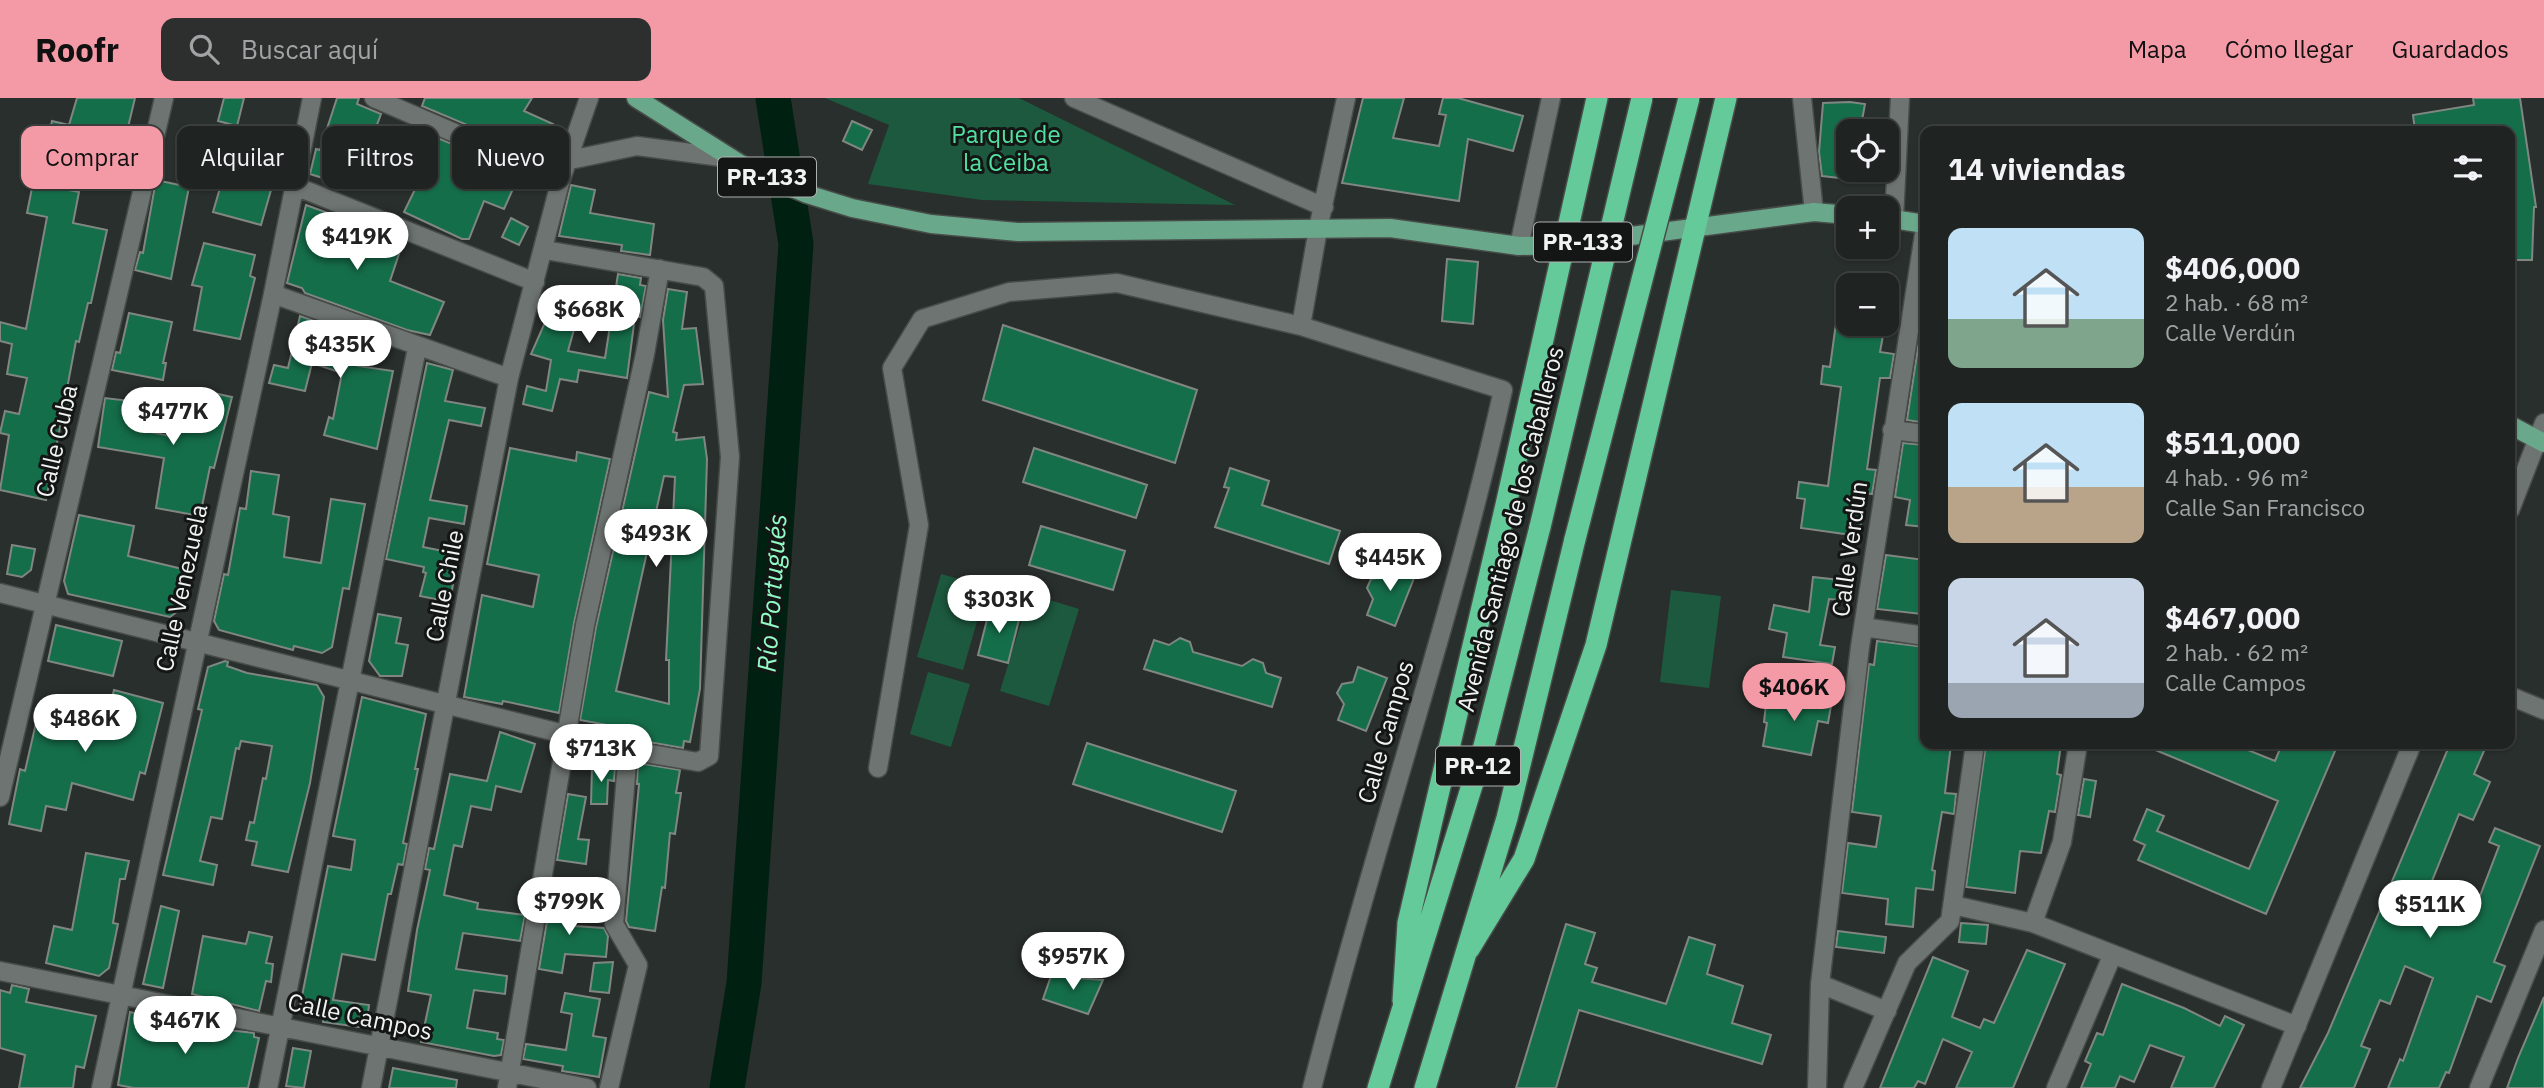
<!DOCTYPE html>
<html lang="es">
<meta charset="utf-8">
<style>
:root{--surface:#1f2321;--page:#2c2f2e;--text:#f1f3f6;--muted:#a1a4a5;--line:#3c403f;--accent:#f49aa6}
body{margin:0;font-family:"IBM Plex Sans",sans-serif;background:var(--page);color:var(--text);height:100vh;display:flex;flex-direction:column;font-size:26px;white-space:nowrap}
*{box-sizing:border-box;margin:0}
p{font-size:23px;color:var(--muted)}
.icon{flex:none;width:38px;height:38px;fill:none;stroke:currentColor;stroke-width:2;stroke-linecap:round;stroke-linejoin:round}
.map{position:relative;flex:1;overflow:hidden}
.panel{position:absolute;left:1920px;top:28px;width:595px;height:623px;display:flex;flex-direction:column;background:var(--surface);border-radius:14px;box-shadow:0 2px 5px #0004,0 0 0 2px var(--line)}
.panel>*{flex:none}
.top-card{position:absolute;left:21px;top:28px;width:665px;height:63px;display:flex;gap:14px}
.fabs{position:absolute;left:1836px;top:21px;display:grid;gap:14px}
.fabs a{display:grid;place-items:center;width:63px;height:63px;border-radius:14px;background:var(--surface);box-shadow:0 2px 5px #0004,0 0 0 2px var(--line);font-size:35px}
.price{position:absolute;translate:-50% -60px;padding:0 16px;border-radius:24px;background:#fff;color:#222;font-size:23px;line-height:46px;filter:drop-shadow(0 2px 4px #0008)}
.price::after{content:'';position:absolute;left:50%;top:42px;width:21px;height:16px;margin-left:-10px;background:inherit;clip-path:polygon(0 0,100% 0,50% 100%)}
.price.active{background:var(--accent);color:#111}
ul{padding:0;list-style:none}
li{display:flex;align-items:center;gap:21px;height:175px;padding:0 28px}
li span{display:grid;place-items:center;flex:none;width:196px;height:140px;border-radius:14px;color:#555}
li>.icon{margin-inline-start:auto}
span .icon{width:84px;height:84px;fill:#fffc;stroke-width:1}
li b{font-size:30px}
h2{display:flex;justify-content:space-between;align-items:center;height:84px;padding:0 28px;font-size:30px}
.chip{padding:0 24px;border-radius:14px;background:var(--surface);box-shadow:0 2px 5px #0004,0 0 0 2px var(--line);font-size:24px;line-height:63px}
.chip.active{background:var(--accent);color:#111}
header{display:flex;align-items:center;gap:42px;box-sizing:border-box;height:98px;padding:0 35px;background:var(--accent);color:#111}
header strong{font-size:33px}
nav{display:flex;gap:38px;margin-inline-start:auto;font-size:24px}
.search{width:490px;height:63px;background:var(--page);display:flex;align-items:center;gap:18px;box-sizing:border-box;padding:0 24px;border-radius:14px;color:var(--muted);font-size:26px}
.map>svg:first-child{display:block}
.green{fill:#1d593f}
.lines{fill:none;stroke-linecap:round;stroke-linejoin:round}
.river{stroke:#002011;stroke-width:35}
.building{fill:#156e4a;stroke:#808783;stroke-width:2;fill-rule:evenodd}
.minor-casing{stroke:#474c49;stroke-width:21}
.tertiary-casing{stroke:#474c49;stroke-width:21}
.primary-casing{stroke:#474c49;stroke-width:21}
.motorway-casing{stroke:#474c49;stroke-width:24}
.minor{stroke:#6e7471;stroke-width:18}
.tertiary{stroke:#6e7471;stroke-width:18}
.primary{stroke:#69a88a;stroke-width:18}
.motorway{stroke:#65ca9a;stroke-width:21}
.motorway-bridge-casing{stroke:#474c49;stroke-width:24;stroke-linecap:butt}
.motorway-bridge{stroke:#65ca9a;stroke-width:21}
.labels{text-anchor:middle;stroke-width:6;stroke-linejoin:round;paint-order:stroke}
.shield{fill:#141615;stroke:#adb1af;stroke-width:2}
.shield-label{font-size:23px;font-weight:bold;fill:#eff3f1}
.park-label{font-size:24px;fill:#51e2a2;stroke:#141615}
.street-label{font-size:24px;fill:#eff3f1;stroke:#141615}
.water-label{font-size:26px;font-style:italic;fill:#91fbc6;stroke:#141615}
</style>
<header>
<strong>Roofr</strong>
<div class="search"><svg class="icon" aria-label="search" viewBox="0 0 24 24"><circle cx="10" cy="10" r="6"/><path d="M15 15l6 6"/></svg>Buscar aquí</div>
<nav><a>Mapa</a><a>Cómo llegar</a><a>Guardados</a></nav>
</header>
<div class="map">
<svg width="2544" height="990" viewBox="0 0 2544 990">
<rect width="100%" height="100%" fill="#292f2c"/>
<path class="green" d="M825,0H1019L1235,107L982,102L868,86L889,27Z
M941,476L987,489L963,572L917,559Z
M1671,492L1721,498L1709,590L1660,584Z
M1030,496L1079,511L1049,608L1000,593Z
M928,574L970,586L951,649L910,636Z"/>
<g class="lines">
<path class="river" d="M727,990L744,885L796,146L773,0"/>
</g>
<path class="building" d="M77,0H135L117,75L44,57L52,23L69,27Z
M224,0H244L237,28L218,23Z
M337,0H359L357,6L381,16L372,40L358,34L342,86L310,76L316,51L320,52Z
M425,0H532L524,13L553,26L541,58L422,8Z
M1363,0H1404L1393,40L1439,48L1446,17L1439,16L1443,0H1458L1523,18L1513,53L1468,41L1459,103L1342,85Z
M2473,0H2520L2536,109H2534L2532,162H2510V33H2415L2413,17L2474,7Z
M1850,4L1865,6L1860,33H1848V81L1822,78L1819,54L1823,5Z
M852,23L872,32L862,52L843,43Z
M412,29L520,75L504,111L484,103L469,141H462L404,114L423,75L398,61Z
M225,73L271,92L261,127L213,114Z
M156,82L189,89L171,181L135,172L140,154L143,155Z
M33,85L79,94L73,125L107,132L91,205H88L79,244L76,243L66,296L71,297L66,320L62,319L46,402L0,392L9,337L0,335L5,313L19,316L27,280L7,276L12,246L0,243V224L26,231L47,119L27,115Z
M571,87L595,92L590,115L654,126L650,157L621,153L622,147L559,138Z
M306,107L380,134L378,139L402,147L390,183L444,204L430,237L407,232L305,195L302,190L287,185Z
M511,120L528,129L519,147L502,139Z
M204,145L255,157L250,178L255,180L240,241L194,232L202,189L192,187Z
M1447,161L1478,164L1473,226L1442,223Z
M618,176L641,180L640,187L646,188L640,219L635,218L627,280L579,272L577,284L560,281L552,313L523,306L527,288L546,293L551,262L531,256L547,220L575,228L568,253L605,260Z
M668,191L687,194L682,231L696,230L703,286L684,287L673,334L677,335L676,342L704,339L707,361L700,591L690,644L684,643L683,650L637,642L640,633L580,622L596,529L649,294L668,299L663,222ZM664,378L675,379L666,562H669V606L616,593Z
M129,215L172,224L163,265H166L163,282L112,272L116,254L120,255Z
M300,218L367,241L358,268L393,273L377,351L324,337L329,319L333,321L342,275L312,265L305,293L269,285L274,267L288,270Z
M1922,223L1925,224V325L1907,322Z
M1836,225L1884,232L1880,254L1894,256L1890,280H1880L1867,371L1876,372L1872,396L1865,395L1859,438L1801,430L1805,401L1797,400L1799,384L1828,388L1841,289L1821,286L1823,268L1830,269Z
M1003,227L1197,292L1175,365L983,302Z
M427,265L453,272L445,303L485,310L481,328L449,322L430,402L467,408L464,426L429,420L423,449L458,456L450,504L420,498L426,475L423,474L424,469L386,461Z
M200,292L232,299L214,370L210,369L200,418L156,410L164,360L98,349L105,300L139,304L135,331L176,339L182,310L197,312Z
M1903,345L1925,347V429L1906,427L1910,402L1895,399Z
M510,350L576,363L577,354L610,361L574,525L559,615L503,603L502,606L464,599L482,497L533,509L539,477L487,466Z
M1034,350L1147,387L1136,420L1023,384Z
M1230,370L1269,383L1262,407L1340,433L1329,466L1215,429L1229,390L1224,389Z
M251,373L279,377L273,416L289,419L284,459L321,465L331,401L365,406L349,491L343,490L332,549L322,555L294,548L293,552L219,532L214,523L224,476L228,477L240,410L246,411Z
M79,417L134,428L128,458L191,473L182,510L170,519L68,496L64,483Z
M1041,428L1125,453L1113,492L1029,467Z
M12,447L35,451L31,472L22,479L7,476Z
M1886,457L1925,462L1921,516L1877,511Z
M1388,464L1416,475L1395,528L1367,517L1373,501L1367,490L1371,481L1382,479Z
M1813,479L1840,482L1838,502L1829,501L1820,547L1835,549L1832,566L1783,559L1787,535L1769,531L1774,507L1809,514Z
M990,510L1020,518L1008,565L978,557Z
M378,516L401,520L396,545L408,547L402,578H380L369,563Z
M56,527L122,543L113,578L48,563Z
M1180,540L1190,544L1193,554L1242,568L1253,561L1263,565L1266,575L1281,580L1272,609L1144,571L1154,542L1169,547Z
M1877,543L1925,549V646L1951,647L1945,695L1956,696L1954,716L1942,714L1932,772L1935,773L1933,792L1916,790L1913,829L1886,826L1888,801L1842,795L1848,745L1876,749L1881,718L1852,714L1869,566L1874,567Z
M225,563L228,564L227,568L247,575L317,587L324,599L310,685L288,774L252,767L257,744L246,742L250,724L254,725L263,680L266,681L272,648L241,643L239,651L236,650L222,721L211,719L200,763L217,767L213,787L163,777L202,612L198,611L208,569Z
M1358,569L1387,580L1366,633L1338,622L1344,606L1337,595L1342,586L1353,584Z
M114,592L163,605L145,676L140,674L133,702L72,685L66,712L46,708L41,733L9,726L20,671L25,673L41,603L109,613Z
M1767,597L1811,603V598L1832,602L1828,625L1818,623L1811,657L1763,648L1767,625L1764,624Z
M362,599L426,616L415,671H418L403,745L407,746L403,767L398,766L391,796H388L375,862L342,856L333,902L369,907L367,923L359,929L323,924L324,918L299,913L328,768L351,772L355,742L333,738Z
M500,634L535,646L521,694L496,688L491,712L471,708L462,749L454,747L444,797L478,805L477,811L525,817L520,843L463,835L456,871L507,878L505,896L474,892L467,930L498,935L497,941L504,942L501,957L494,958L421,944L431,897L408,893L417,832L430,772L425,771L429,750L434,751L450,676L487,683Z
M1087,645L1236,693L1222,734L1073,686Z
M1986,646H2061L2057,676L2061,677L2055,714L2049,713L2041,755L2020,753L2015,795L1966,789Z
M2141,646H2233L2275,663L2282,646H2338L2266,816L2138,762L2145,747L2134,742L2147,711L2164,718L2157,733L2249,771L2278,703Z
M2450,646H2487L2474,676L2490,684L2473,722L2459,716L2428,793L2475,811L2499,748L2489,744L2495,730L2540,748L2494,864L2505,868L2491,904L2477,898L2449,975L2446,974L2439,990H2388L2400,961L2403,963L2433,880L2405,868L2390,906L2380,902L2361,948L2370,951L2354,990H2300L2328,935Z
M638,665L680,672L676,695H681L675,736L670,735L665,790L662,789L655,833L629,829L626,823L639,686H637Z
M592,669L615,670L614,683L608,682L607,706H591Z
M2084,681L2096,683L2090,719L2078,717Z
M568,696L586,699L578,741L589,742L586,766L557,762Z
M86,755L129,763L125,781H120L113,825L118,826L109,870L99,878L46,865L54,828L72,832Z
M551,799L578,803L575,828L604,830L608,838L606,859L565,856L562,875L539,871Z
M161,808L179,813L163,890L143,886Z
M1961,825L1988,827L1986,846L1959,844Z
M1566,826L1595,835L1585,866L1597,870L1592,884L1666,906L1689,839L1715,847L1707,876L1743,888L1732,925L1771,937L1762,966L1579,912L1556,990H1516Z
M1838,833L1886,839L1884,855L1836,849Z
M249,834L272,839L266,865L273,866L271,884L266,883L259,913L192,896L203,838L246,846Z
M2027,852L2065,866L2013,990H1956L1972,954L1943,941L1925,986L1918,983L1914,990H1880L1933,859L1968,873L1952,919L1980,930L1984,921L1994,925Z
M613,864L609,895L590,893L594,865Z
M1051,878L1103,882L1088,916L1043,901Z
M2122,886L2184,910L2220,928L2225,918L2244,927L2214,990H2171L2184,959L2150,947L2134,984L2120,978L2115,990H2081L2091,966L2085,963L2097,935L2103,937Z
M12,887L29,891L26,904L96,918L84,970L76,968L73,990H19L25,957L0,950V892L10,895Z
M565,895L600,901L593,938L606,940L599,979L562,973L563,968L523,961L526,946L566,952L572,916L561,914Z
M2544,899V990H2507L2518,960Z
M130,914L193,928L254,935V939L259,940L248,990H134L118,987Z
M293,950L311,953L304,990L286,988Z
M393,970L457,982L456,990H389Z"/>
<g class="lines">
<defs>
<path id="minor" d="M374,0L561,81
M1074,0L1324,109
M1802,0L1814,114
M570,62L637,48L729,60
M295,88L535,184
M1894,121L1900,0
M1519,148L1551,0
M273,196L509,280
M1301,228L1318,131L1346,0
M1892,332L1925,336
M0,495L628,652L698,664L709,658L730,359L714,188L703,179L545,152
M1863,529L1925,538
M2510,598L2544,612
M878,670L919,427L892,270L922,221L1009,194L1117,185L1301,228L1503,292C1451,527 1371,756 1312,990
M0,699L164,0
M1953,807L2033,825L2297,928
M2033,825L2062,744L2078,646
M0,873L587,990
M1820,886L1887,913
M101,990L273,196L312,0
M268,990L417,250
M371,990L509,280L561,81L589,0
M507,990L585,527L645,256L660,171
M609,990L638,867L614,826L628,652
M1817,990L1820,886L1860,549L1925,130
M1853,990L1907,865L1950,823L1975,646
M2056,990L2112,858
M2479,990L2544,832"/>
<path id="tertiary" d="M2510,412L2544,325
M2271,990L2412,646"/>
<path id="primary" d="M636,0L750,72L807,96L852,110L931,126L1018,134L1390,130L1519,148L1562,147L1814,114L1848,117
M1886,120L1925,126
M2510,327L2544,345"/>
<path id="motorway" d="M1469,851L1524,761L1596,547L1726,0
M1403,903L1408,825L1506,407L1597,0
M1378,990L1483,652L1540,429
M1425,990L1507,720L1575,441"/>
</defs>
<use href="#minor" class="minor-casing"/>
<use href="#tertiary" class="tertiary-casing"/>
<use href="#primary" class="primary-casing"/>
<use href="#motorway" class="motorway-casing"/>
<use href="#minor" class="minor"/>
<use href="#tertiary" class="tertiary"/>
<use href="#primary" class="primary"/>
<use href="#motorway" class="motorway"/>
<defs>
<path id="motorway-bridge" d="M1540,429L1642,0
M1575,441L1689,0"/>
</defs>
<use href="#motorway-bridge" class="motorway-bridge-casing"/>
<use href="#motorway-bridge" class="motorway-bridge"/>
</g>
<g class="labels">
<g class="shield">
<rect x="718" y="59.5" width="98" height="39" rx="5"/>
<rect x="1534" y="124.5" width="98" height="39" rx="5"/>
<rect x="1436" y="648.5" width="84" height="39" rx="5"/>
</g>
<g class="shield-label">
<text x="767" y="87">PR-133</text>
<text x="1583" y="152">PR-133</text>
<text x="1478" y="676">PR-12</text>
</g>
<g class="park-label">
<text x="1006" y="45">Parque de<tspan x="1006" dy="28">la Ceiba</tspan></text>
</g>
<g class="street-label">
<text transform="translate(57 343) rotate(-77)" y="8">Calle Cuba</text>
<text transform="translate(1511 431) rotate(-76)" y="8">Avenida Santiago de los Caballeros</text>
<text transform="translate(1850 451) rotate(-82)" y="8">Calle Verdún</text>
<text transform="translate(445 488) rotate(-79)" y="8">Calle Chile</text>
<text transform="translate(182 490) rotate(-78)" y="8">Calle Venezuela</text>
<text transform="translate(1386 634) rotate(-74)" y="8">Calle Campos</text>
<text transform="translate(360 919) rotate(12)" y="8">Calle Campos</text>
</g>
<g class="water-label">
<text transform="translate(772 495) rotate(-86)" y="9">Río Portugués</text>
</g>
</g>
</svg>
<div class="fabs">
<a><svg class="icon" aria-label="locate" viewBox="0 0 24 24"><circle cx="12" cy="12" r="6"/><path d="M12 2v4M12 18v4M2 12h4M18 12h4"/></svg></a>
<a>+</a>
<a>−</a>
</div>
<b class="price" style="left:357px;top:174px">$419K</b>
<b class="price" style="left:589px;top:247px">$668K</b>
<b class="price" style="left:340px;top:282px">$435K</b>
<b class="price" style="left:173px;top:349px">$477K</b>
<b class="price" style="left:656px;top:471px">$493K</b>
<b class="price" style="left:1390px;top:495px">$445K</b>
<b class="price" style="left:999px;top:537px">$303K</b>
<b class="price active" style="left:1794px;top:625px">$406K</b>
<b class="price" style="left:85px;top:656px">$486K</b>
<b class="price" style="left:601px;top:686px">$713K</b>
<b class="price" style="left:569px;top:839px">$799K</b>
<b class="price" style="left:2430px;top:842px">$511K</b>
<b class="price" style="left:1073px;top:894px">$957K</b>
<b class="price" style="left:185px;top:958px">$467K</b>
<div class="top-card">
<a class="chip active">Comprar</a>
<a class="chip">Alquilar</a>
<a class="chip">Filtros</a>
<a class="chip">Nuevo</a>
</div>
<section class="panel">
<h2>14 viviendas<svg class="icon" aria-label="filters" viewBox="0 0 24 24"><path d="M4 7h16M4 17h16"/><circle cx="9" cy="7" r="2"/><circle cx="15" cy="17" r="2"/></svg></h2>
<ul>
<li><span style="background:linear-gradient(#bfe0f5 65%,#7fa58c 0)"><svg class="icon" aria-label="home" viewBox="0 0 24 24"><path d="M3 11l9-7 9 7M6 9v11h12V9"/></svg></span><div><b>$406,000</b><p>2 hab. · 68 m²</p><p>Calle Verdún</p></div></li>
<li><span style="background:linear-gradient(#bfe0f5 60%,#b9a48a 0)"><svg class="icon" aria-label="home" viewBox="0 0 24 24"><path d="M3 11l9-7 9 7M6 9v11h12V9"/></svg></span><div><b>$511,000</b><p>4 hab. · 96 m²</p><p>Calle San Francisco</p></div></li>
<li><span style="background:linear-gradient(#c9d6e8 75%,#9aa5b1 0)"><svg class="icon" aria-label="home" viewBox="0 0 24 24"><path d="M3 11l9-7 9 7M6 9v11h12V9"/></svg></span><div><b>$467,000</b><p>2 hab. · 62 m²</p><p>Calle Campos</p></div></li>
</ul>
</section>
</div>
